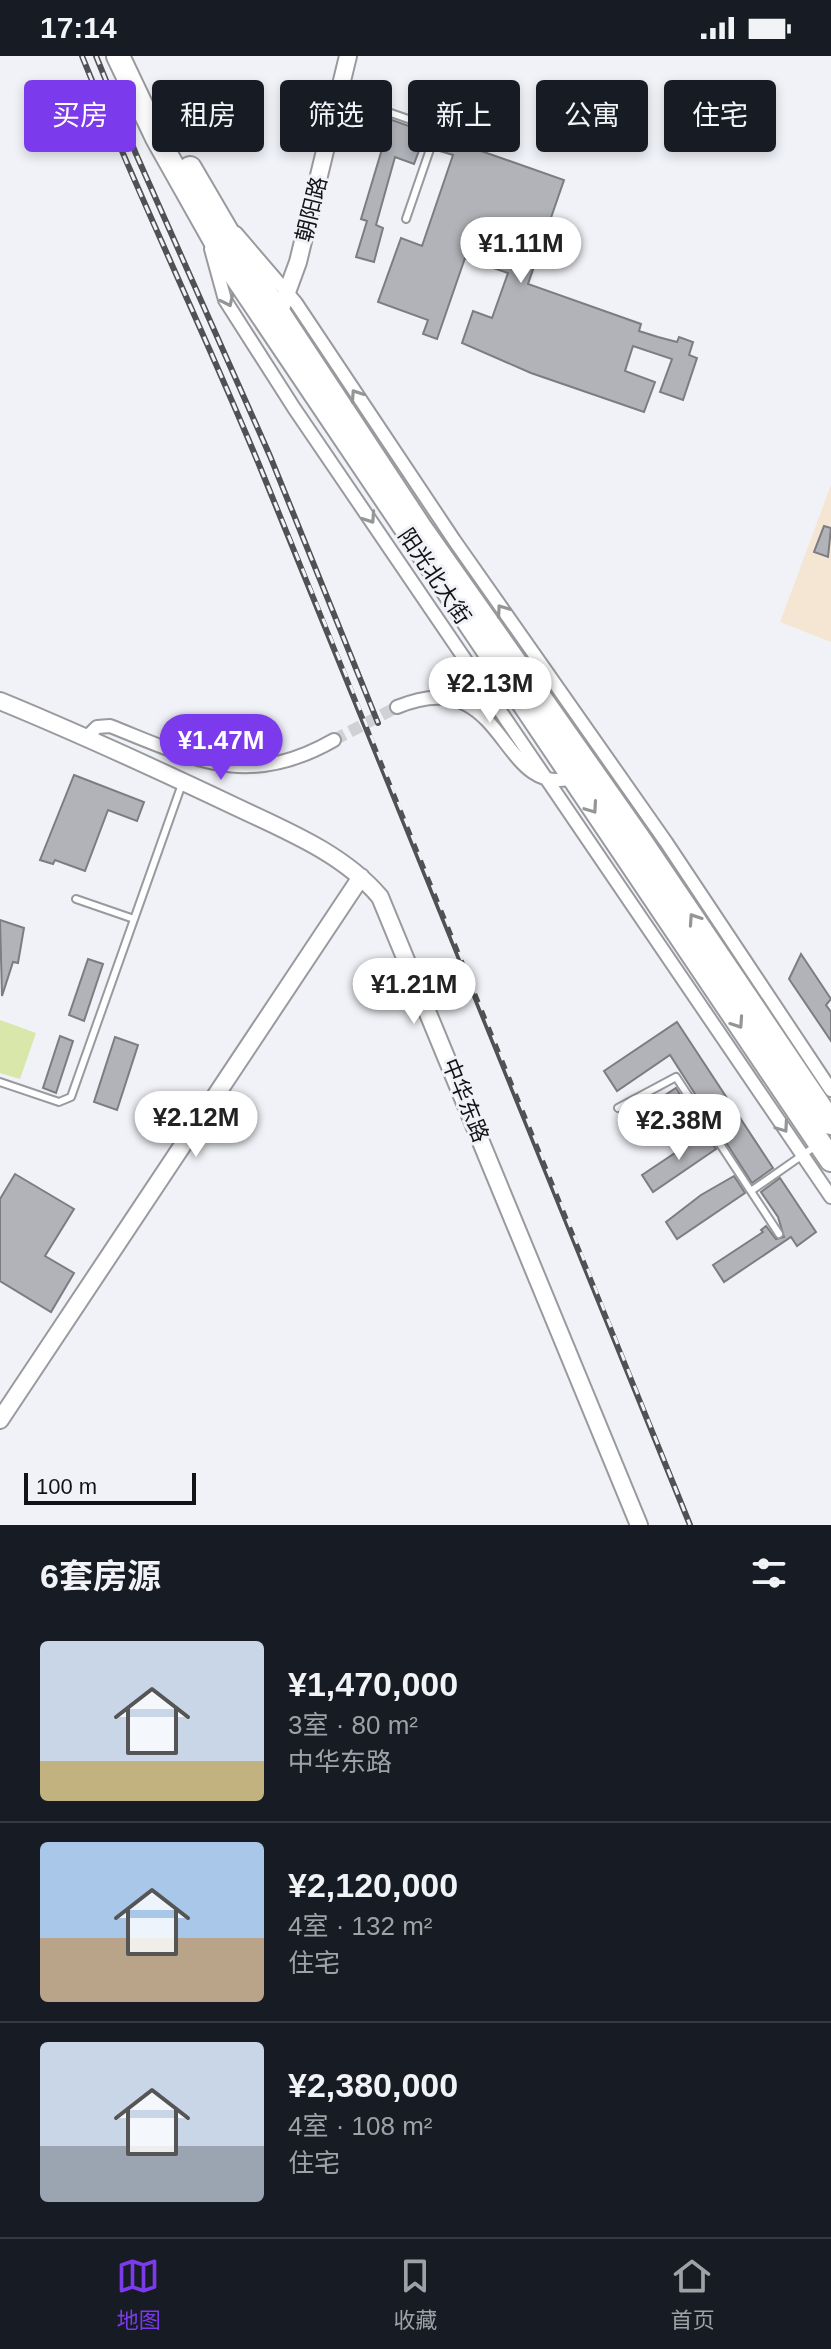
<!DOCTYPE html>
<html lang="zh">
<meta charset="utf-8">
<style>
:root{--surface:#171b24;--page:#20242c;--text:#f1f3f6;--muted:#9ea1a6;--line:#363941;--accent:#7c3aed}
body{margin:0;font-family:Arial,"Noto Sans SC",sans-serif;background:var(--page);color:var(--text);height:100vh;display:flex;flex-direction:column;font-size:30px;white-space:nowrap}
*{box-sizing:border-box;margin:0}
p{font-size:26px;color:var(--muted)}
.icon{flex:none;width:44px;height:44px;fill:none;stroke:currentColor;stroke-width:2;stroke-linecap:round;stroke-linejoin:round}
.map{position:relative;height:1469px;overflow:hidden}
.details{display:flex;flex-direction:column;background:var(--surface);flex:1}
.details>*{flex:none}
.top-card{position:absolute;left:24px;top:24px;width:784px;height:72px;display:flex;gap:16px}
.scale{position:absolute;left:24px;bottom:20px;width:172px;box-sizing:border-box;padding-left:8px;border:4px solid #121314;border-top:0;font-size:22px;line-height:28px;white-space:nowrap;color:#121314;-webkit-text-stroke:6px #f0f2f7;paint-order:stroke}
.price{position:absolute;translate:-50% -68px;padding:0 18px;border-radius:28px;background:#fff;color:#222;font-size:26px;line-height:52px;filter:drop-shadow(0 2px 4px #0008)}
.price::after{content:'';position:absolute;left:50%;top:48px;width:24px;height:18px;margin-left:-12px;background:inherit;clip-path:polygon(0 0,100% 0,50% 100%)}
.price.on{background:var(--accent);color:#fff}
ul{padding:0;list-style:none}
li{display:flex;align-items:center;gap:24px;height:200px;padding:0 40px}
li+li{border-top:2px solid var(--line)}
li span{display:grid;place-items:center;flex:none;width:224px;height:160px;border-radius:8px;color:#555}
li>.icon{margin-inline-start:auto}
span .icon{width:96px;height:96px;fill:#fffc;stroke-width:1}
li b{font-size:34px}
h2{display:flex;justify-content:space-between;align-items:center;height:96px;padding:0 40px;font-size:34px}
.chip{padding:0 28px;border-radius:8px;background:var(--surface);box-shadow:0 4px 12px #0003;font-size:28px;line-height:72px}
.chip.on{background:var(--accent);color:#fff}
.status{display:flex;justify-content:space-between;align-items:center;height:56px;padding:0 40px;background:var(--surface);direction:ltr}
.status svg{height:22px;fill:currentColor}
.tabs{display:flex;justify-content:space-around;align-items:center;height:112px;border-top:2px solid var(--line);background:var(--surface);font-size:22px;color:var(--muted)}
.tabs a{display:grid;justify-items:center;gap:4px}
.tabs .on{color:var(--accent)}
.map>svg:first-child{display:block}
.education{fill:#f5e6d3}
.green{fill:#d9e7aa}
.building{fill:#b1b3b8;stroke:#7b7d81;stroke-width:2}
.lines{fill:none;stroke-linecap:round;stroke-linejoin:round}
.street-tunnel{stroke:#cfd1d5;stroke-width:12;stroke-dasharray:12 6;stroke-linecap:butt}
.lane-casing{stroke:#989a9e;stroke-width:10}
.street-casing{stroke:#989a9e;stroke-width:16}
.secondary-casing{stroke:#989a9e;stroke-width:20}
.highway-casing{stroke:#989a9e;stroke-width:26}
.lane{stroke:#fff;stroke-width:6}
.street{stroke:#fff;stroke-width:12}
.secondary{stroke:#fff;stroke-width:16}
.highway{stroke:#fff;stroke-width:22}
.rail-casing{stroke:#4f5153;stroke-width:6}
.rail{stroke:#f0f2f7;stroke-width:3;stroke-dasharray:9;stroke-linecap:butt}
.oneway{stroke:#949595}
.labels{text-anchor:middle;stroke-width:6;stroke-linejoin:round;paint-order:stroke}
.street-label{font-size:22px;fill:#121314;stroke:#f0f2f7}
</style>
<div class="status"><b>17:14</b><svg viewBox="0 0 49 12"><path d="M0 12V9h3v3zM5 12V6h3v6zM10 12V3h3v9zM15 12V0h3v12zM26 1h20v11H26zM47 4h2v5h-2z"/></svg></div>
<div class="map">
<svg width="831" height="1469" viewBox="0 0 831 1469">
<rect width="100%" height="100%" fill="#f0f2f7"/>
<path class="education" d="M831,429V586L780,566Z"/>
<path class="green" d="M0,964L36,977L20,1023L0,1017Z"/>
<path class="building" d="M375,58L426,76L414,108L395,101L376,169L383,172L374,206L356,201L367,165L361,163L382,93L364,86Z
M444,82L564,124L528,228L641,268L639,275L658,281L677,286L679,281L693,286L689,299L697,302L683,344L660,336L672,303L633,290L625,315L655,326L644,356L531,317L462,287L473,255L492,262L508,217L465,202L437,283L423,278L428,264L378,246L401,182L422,190L453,99L440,95Z
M824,470L831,472L828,501L814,496Z
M74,719L144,746L137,765L108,754L85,815L55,804L53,808L40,804Z
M0,864L24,872L18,907L13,906L2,940Z
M801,898L831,943L826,949L831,956V985L789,923Z
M88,903L103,908L84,965L69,959Z
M677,966L773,1112L752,1127L670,999L617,1035L604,1015Z
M60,980L73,985L56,1037L43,1032Z
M115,981L138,989L117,1054L94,1046Z
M676,1032L686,1048L632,1084L621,1068Z
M705,1077L716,1093L653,1136L642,1119Z
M15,1118L74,1153L45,1200L74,1217L51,1256L0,1225V1143Z
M734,1120L745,1137L677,1183L666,1166L701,1139Z
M780,1122L816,1176L797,1190L791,1181L724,1226L713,1209L763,1176L761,1174L766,1170L776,1183L784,1181L778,1161L761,1136Z"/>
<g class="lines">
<path class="street-tunnel" d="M334,684L397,651"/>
<defs>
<path id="lane" d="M339,39L437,73L406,163
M76,843L134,863
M0,1026L59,1046L71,1041L182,728
M618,1052L676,1021L779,1178
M751,1135L817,1089"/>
<path id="street" d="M236,177L296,247L454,484L666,786L831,1034
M211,193L225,244L294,352L831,1141
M397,651C507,605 498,743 572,722
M86,682L97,671L110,670C194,703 247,734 334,684"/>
<path id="secondary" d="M279,258L298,206L348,0
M0,645C78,677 154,712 230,748C282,773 342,796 380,841L639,1469
M0,1364L361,821"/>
<path id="highway" d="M118,0L157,82L229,210L831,1104
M190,112L242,201L420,471L638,781L831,1067"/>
</defs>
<use href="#lane" class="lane-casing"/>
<use href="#street" class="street-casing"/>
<use href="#secondary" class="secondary-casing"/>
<use href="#highway" class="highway-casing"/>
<use href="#lane" class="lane"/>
<use href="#street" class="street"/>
<use href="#secondary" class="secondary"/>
<use href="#highway" class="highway"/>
<defs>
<path id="rail" d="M82,0C138,139 203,273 260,411C406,762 549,1115 690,1469
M96,0L136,98L270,400L378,667"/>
</defs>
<use href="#rail" class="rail-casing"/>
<use href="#rail" class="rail"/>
</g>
<defs><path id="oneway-chevron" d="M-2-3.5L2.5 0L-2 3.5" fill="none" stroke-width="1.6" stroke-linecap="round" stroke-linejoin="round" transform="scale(2)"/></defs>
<g class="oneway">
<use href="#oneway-chevron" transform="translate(228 245) rotate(65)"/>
<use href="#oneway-chevron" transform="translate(356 339) rotate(-124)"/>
<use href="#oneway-chevron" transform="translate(370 462) rotate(56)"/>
<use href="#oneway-chevron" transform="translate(502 554) rotate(-125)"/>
<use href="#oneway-chevron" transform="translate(592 752) rotate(55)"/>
<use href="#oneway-chevron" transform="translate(694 863) rotate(-124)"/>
<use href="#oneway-chevron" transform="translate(738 967) rotate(56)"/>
<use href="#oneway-chevron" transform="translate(783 1071) rotate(55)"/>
</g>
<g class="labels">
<g class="street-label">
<text transform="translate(311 153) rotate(-76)" y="8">朝阳路</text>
<text transform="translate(435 520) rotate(56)" y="8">阳光北大街</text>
<text transform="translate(466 1044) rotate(68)" y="8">中华东路</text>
</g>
</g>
</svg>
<div class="scale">100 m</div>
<b class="price" style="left:521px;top:229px">¥1.11M</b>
<b class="price" style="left:490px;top:669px">¥2.13M</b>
<b class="price on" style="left:221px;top:726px">¥1.47M</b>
<b class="price" style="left:414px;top:970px">¥1.21M</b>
<b class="price" style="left:196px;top:1103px">¥2.12M</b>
<b class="price" style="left:679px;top:1106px">¥2.38M</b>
<div class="top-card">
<a class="chip on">买房</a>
<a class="chip">租房</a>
<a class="chip">筛选</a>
<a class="chip">新上</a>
<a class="chip">公寓</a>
<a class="chip">住宅</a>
</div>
</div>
<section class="details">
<h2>6套房源<svg class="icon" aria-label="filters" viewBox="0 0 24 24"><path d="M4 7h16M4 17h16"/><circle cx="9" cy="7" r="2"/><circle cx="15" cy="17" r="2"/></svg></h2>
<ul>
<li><span style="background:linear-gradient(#c9d6e8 75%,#c2b280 0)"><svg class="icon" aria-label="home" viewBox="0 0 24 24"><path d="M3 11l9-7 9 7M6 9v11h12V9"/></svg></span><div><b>¥1,470,000</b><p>3室 · 80 m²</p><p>中华东路</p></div></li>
<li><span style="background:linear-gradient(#a9c7e8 60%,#b9a48a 0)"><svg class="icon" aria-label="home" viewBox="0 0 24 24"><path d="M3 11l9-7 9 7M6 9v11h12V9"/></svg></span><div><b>¥2,120,000</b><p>4室 · 132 m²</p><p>住宅</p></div></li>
<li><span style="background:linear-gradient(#c9d6e8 65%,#9aa5b1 0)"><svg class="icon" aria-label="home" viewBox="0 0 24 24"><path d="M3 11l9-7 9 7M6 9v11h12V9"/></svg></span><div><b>¥2,380,000</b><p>4室 · 108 m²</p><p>住宅</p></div></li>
</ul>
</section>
<nav class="tabs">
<a class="on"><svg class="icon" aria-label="map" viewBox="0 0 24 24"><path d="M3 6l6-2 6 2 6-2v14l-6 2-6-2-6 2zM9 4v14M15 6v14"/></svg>地图</a>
<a><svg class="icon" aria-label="saved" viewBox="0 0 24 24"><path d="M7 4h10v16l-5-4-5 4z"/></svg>收藏</a>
<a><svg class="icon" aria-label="home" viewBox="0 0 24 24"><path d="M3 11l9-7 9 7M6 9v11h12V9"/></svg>首页</a>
</nav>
